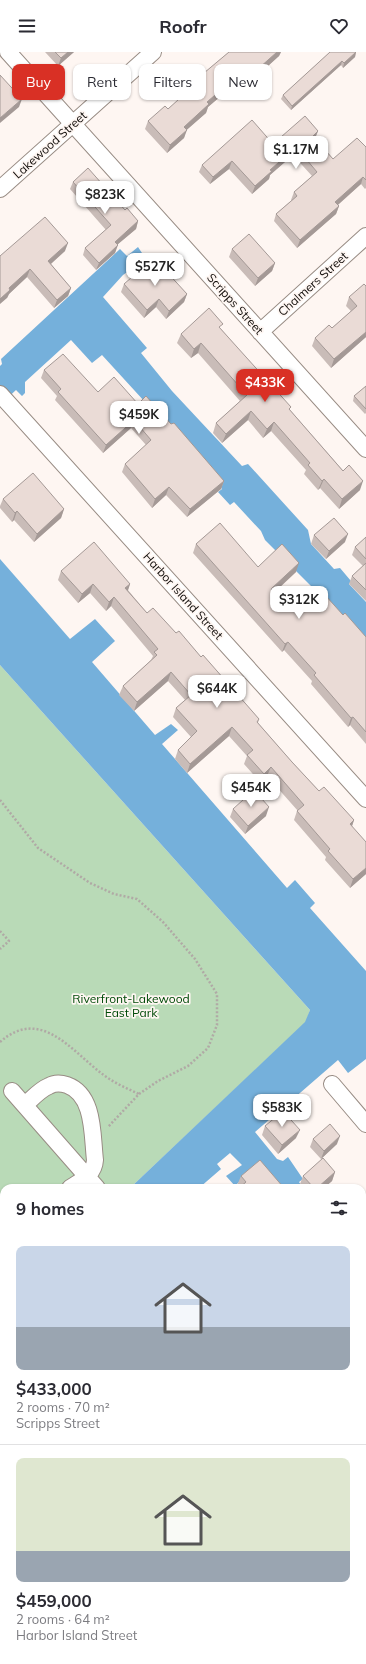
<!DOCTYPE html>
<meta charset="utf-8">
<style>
:root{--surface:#fff;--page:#f7f7f7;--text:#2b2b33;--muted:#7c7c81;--line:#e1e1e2;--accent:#d93025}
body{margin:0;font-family:Mulish,sans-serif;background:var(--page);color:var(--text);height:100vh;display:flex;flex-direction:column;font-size:15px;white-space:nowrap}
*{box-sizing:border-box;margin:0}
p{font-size:13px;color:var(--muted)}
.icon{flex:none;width:22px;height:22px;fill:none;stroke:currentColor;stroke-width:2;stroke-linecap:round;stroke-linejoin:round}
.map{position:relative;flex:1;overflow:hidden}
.details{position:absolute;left:0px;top:1132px;width:366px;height:480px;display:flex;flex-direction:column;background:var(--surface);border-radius:12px 12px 0 0;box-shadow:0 1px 3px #0004}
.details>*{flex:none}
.top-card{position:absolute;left:12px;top:12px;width:342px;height:36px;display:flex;gap:8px}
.price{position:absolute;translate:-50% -34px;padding:0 9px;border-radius:8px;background:#fff;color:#222;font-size:13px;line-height:26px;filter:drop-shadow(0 1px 2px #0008)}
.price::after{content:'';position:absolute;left:50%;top:24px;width:12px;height:9px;margin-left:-6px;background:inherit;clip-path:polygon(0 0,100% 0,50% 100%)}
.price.current{background:var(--accent);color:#fff}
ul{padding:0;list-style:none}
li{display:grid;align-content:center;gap:8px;height:212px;padding:0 16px}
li+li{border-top:1px solid var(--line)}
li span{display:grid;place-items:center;height:124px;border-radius:8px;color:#555}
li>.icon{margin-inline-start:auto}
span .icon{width:72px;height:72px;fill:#fffc;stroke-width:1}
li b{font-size:17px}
h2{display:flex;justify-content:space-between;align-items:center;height:48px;padding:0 16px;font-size:17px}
.chip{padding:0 14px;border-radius:8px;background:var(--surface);box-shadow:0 1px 3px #0004;font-size:14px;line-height:36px}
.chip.current{background:var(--accent);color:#fff}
header{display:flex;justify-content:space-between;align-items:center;height:52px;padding:0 16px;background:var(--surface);font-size:18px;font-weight:700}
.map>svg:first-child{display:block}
.green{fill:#b9dab7}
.forest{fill:#96c895}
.water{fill:#75b0db}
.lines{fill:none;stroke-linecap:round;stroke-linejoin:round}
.minor-casing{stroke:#988c84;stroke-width:18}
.path{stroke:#b0a9a5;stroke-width:2.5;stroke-dasharray:2 2;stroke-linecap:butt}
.minor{stroke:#fff;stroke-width:16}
.wall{fill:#c9bcb8}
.shaded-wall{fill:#a49996}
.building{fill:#eadbd6;stroke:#a49996}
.labels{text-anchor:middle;stroke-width:3.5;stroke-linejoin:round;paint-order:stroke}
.street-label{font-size:12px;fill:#100c09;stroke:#fef6f2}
.park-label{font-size:12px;fill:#004b08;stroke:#fef6f2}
</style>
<header><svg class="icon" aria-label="menu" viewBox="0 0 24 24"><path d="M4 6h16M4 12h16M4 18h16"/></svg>Roofr<svg class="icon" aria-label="heart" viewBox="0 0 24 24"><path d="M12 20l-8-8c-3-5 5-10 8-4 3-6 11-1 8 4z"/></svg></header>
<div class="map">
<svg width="366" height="1612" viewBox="0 0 366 1612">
<rect width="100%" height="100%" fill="#fef6f2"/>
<path class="green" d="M0,613L310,958L306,970L130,1136H4V1247L0,1250Z
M362,1504L366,1508V1612H55L59,1608H362Z"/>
<path class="forest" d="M4,1295V1608H59L55,1612H0V1300Z"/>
<path class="water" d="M138,195L146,207L123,223L103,245L147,296L141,301L172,339L242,414L248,412L308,478L311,492L334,517L340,516L351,529L349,532L366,550V597L313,536L265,488L261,479L234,450L230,453L218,440L222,437L159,363L145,350L102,303L92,311L71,288L25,330V341L22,344L16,338L0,353V314L2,312L1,307L120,197L127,204Z
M0,507L70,587L95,567L115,589L92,610L155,683L171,672L178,678L162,692L287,836L295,828L315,851L310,856L366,919V1007L348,1021L338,1008L255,1080L277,1107L283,1109L288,1105L303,1127L299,1130L303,1136H262L249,1120L235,1134L226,1124L242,1113L230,1101L217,1112L221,1117L199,1136H130L305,970L310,958L0,613Z
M362,1177L366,1182V1279L362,1274Z
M4,1247V1295L0,1300V1250Z
M366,1279V1318H365L362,1314V1284Z"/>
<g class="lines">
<defs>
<path id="minor" d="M8,0L366,397
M0,137L153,0
M260,280L366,184
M0,342L366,747
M332,1032L366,1072
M12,1039L97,1136
M25,1053C32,1047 39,1038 49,1034C54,1031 61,1031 67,1033C95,1043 92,1084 95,1108C94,1123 82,1128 70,1136
M0,1216L4,1211
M362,1350L366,1353
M362,1445L366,1449
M134,1612L138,1608"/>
</defs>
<use href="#minor" class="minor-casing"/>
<path class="path" d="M0,748L38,796L90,831L114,842L137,847L163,870L195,907L217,942V973L208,996L188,1014L158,1029L139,1042L108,1075
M0,879L9,889L0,897
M0,990C40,955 70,997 101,1021C112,1030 126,1036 139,1042
M362,1306L366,1303"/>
<use href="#minor" class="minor"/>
</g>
<path class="wall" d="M45,0H74L58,14Z
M229,0H281L279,4L262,19L259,28L244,42L235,32L208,55L206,61L186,78L184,86L167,101L145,77L148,69L168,57L196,32L198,26Z
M329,0H356L355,5L343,16L341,13L291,58L281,47L283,43L329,1Z
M318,79L315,87L333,107L366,95V136L365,137L361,132L338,153L339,154L336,162L297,196L274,169L276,162L292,148H291L294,140L312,124L293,103L270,123L269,127L252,142L229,117L210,132L199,120L202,113Z
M73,130L125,158L138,169L136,177L117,193L115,201L96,218L83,203L85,196L106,178L70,137Z
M232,197L275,211L272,219L255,234L229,205Z
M65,199L51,212L71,236L68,244L54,256L27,225L9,242L7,246L0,204Z
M124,232L187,242L184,250L166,267L156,255L144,266L121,240Z
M366,234V285L331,316L312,294L315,286L332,276L351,259L346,254L349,245Z
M221,277L290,358L360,438L339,457L320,436L318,438L304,422L306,418L271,379L263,386L248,368L222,391L213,381L216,371L240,349L198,301L191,306L177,291L181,282Z
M44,318L98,340L138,352L171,372L224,429L221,437L187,465L166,443L152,456L122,420L125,412L146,393L131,376L103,401L55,348L57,344L41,326Z
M366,334V361L365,362L353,349L354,344Z
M3,447L64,457L61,466L34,490L14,468L12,470L0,456V454Z
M314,483L345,490L326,507L311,492Z
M366,485V549L349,532L352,524L363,514L352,503L355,495Z
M196,492L258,515L296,520L274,541L290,559L343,563L366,585V692L350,673L348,675L311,632L312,629L284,598L282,600L193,501Z
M61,519L130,532L128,538L147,561L176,581L201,605L259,667L258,671L292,710L319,739L354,768L352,774L366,822L350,836L325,808L326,805L294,768L297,759H298L267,724L261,731L244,712L247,704L229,684L187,721L175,707L178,698L191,685L173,665L176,656L185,648L168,629L134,659L119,643L123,634L151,608L153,604L111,554L106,559L90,541L78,551L58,528Z
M233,757L266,764L245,782L230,765Z
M265,1074L296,1086L278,1102L262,1083Z
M313,1087L337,1092L321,1107L310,1095Z
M335,1120L332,1129L324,1136H304L300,1132L303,1124Z
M241,1124L284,1136H236Z
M366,1171V1208L362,1204V1175Z"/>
<path class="shaded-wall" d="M68,0H74L58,14L61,6Z
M277,0H281L279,4L256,25L259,16Z
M356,0L355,5L343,16L344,11Z
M342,9L341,13L291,58L292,54Z
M262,19L259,28L244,42L247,33Z
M238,23L235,32L208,55L206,61L181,83L184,75L207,50Z
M22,47L19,55L0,71V66Z
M187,78L184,86L167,101L170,93Z
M318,79L315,86L310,91L313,84Z
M296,95L293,103L270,123L269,127L252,142L255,134L270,118Z
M232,109L229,117L210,132L213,125Z
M363,125L361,132L332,158L335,150Z
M339,154L336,162L297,196L300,188Z
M138,169L136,177L112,197L115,190Z
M68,191L65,199L45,217L48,209Z
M118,193L115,201L96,218L99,211Z
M275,211L272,219L255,234L258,226Z
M30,217L27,225L9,242L7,246L0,252V247L9,236Z
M71,236L68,244L54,256L57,248Z
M187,242L184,250L166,267L169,259Z
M159,247L156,255L144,266L147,258Z
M366,280V285L331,316L334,307Z
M201,291L198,301L191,306L194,297Z
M251,359L248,368L222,391L226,382Z
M134,368L131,376L103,401L106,393Z
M274,370L271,379L263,386L267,377Z
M324,427L320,436L318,438L322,429Z
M224,429L221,437L187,465L190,457Z
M363,429L360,438L339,457L342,447Z
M169,435L166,443L152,456L155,447Z
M64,457L61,466L34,490L37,482Z
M17,459L14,468L12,470L15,461Z
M348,482L345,490L326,507L329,499Z
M299,511L296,520L268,546L271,537Z
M93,532L90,541L78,551L82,542Z
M130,532L127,541L125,536Z
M114,545L111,554L106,559L109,550Z
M288,590L284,598L282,600L285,592Z
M171,620L168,629L134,659L137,650Z
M353,665L350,673L348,675L351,666Z
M232,675L229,684L187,721L190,712Z
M271,715L267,724L261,731L264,722Z
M269,755L266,764L245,782L248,774Z
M354,768L351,777L350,772Z
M366,816V822L350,836L353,827Z
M300,1078L296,1086L278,1102L282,1093Z
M340,1084L337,1092L321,1107L324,1099Z
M335,1120L332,1129L324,1136H317Z"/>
<path class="building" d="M55,0H68L61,6Z
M229,0H277L259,16L262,19L247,33L238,23L207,50L209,52L184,75L187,78L170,93L148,69L165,54L168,57L200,28L198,26Z
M330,0H356L344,11L342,9L292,54L283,43Z
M0,23L22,47L0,66Z
M305,64L318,79L313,84L333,107L357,86L366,95V128L363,125L335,150L339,154L300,188L276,162L297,144L294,140L317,120L296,95L270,118L272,119L255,134L232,109L213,125L202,113L252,68L273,92Z
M88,116L125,158L127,156L138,169L115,190L118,193L99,211L85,196L111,173L73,130Z
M45,165L68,191L48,209L71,236L57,248L30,217L9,236L10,238L0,247V204Z
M249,182L275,211L258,226L232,197Z
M154,206L187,242L169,259L159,247L147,258L124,232Z
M364,232L366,234V280L334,307L315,286L329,273L332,276L357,254L349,245Z
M209,256L223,272L219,275L291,355L289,357L343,419L349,413L363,429L342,447L324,427L322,429L308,413L310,411L274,370L267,377L251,359L226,382L216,371L247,343L201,291L194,297L181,282Z
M63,302L98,340L114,325L138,352L146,344L171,372L174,371L224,429L190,457L169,435L155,447L125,412L151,388L134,368L106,393L58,340L61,337L44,318Z
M366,334V357L354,344Z
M33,421L64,457L37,482L17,459L15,461L3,447Z
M334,466L348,482L329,499L314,483Z
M220,471L258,515L282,492L299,511L271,537L290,559L317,534L343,563L345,561L366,585V680L353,665L351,666L314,623L316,621L288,590L285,592L196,492Z
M366,485V507L355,495Z
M94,490L130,532L125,536L147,561L153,556L176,581L179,579L201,605L203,603L259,667L257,670L292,710L319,739L324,735L354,768L350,772L366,790V816L353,827L328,799L330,797L297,759L304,753L271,715L264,722L247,703L253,698L232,675L190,712L178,698L197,679L176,656L191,643L171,620L137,650L123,634L157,603L154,600L158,597L114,545L109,550L93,532L82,542L61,519Z
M366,511V538L352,524Z
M254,738L269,755L248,774L233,757Z
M283,1059L300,1078L282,1093L265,1074Z
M330,1072L340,1084L324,1099L313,1087Z
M323,1106L335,1120L317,1136H314L303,1124Z
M260,1108L284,1136H239L246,1130L241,1124Z
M366,1171V1196L362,1192V1175Z"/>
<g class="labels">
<g class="street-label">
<text transform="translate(50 93) rotate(-42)" y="4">Lakewood Street</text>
<text transform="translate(313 232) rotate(-42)" y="4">Chalmers Street</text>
<text transform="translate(235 252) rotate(48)" y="4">Scripps Street</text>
<text transform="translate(183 544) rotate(48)" y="4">Harbor Island Street</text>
</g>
<g class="park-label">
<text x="131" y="951">Riverfront-Lakewood<tspan x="131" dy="14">East Park</tspan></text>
</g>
</g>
</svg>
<b class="price" style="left:296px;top:118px">$1.17M</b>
<b class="price" style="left:105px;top:163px">$823K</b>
<b class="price" style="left:155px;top:235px">$527K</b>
<b class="price current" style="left:265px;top:351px">$433K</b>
<b class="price" style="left:139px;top:383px">$459K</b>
<b class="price" style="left:299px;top:568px">$312K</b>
<b class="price" style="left:217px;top:657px">$644K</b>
<b class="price" style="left:251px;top:756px">$454K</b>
<b class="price" style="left:282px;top:1076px">$583K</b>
<div class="top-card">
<a class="chip current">Buy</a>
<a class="chip">Rent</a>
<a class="chip">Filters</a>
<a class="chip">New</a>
</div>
<section class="details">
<h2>9 homes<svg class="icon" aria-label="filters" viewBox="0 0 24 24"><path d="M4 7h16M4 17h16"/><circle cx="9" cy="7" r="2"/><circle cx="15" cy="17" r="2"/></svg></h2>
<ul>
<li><span style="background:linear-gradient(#c9d6e8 65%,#9aa5b1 0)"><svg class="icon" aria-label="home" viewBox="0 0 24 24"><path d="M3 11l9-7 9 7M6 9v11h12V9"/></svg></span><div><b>$433,000</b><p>2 rooms · 70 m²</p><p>Scripps Street</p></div></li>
<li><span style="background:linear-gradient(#dfe7d0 75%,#9aa5b1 0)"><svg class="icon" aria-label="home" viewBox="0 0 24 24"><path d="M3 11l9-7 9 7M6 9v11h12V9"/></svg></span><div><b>$459,000</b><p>2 rooms · 64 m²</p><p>Harbor Island Street</p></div></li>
</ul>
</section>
</div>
